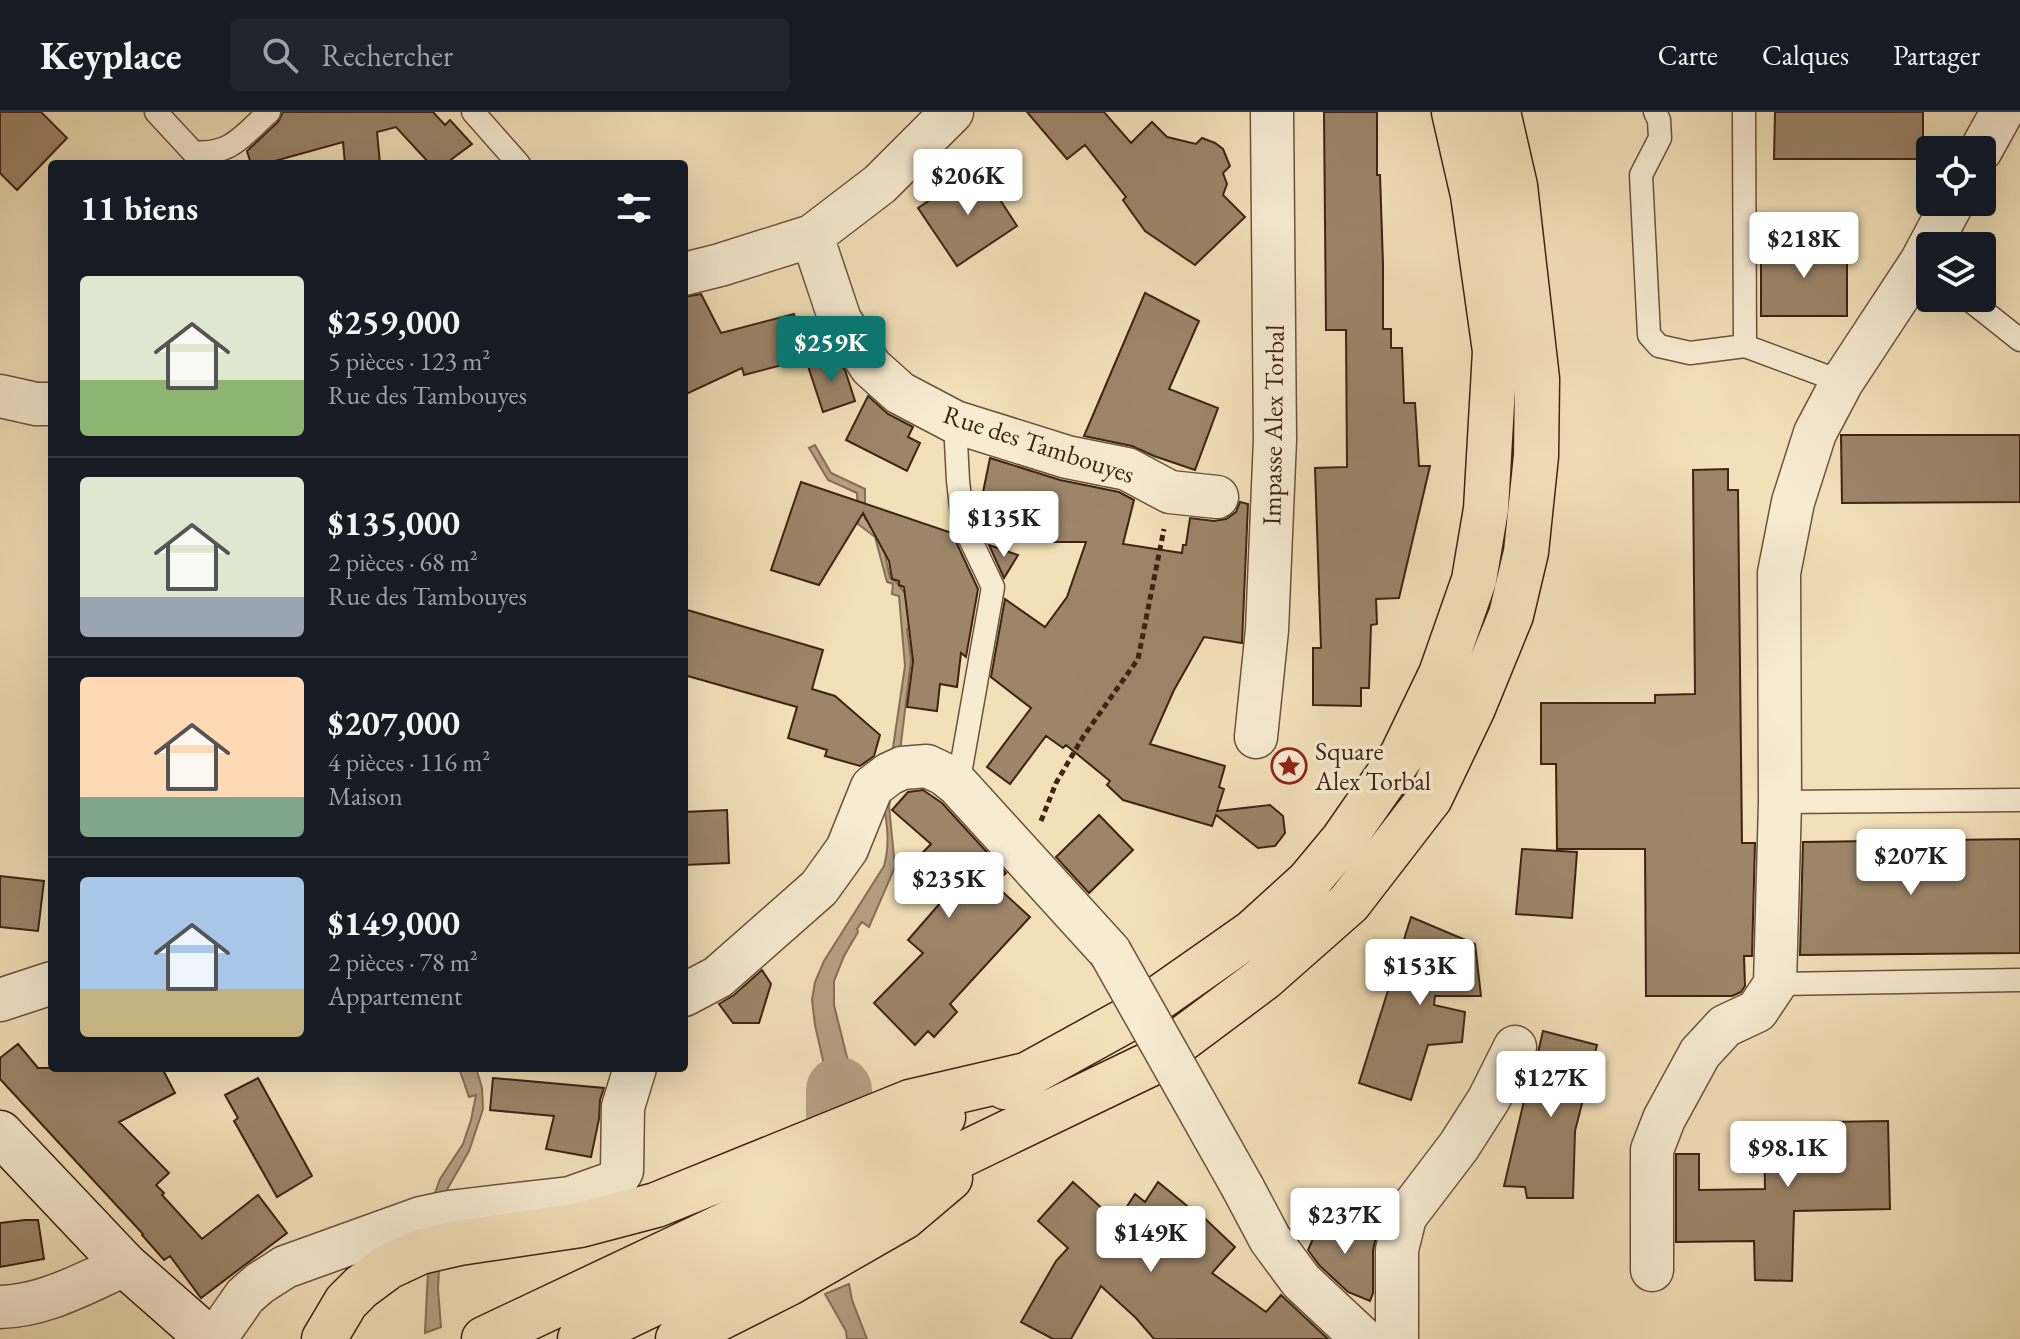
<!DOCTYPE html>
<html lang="fr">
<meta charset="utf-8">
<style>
:root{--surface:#171b24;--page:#20242c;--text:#f1f3f6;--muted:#9ea1a6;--line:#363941;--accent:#0f766e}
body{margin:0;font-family:"EB Garamond",serif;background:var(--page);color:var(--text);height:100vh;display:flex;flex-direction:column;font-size:30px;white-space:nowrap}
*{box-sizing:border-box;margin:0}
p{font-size:26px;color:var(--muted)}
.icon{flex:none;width:44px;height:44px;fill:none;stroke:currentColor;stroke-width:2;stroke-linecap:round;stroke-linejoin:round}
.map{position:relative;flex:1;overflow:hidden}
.sheet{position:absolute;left:48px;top:48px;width:640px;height:912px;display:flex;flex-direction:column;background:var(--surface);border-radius:8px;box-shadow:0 8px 32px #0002}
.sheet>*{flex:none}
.controls{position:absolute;left:1916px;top:24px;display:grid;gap:16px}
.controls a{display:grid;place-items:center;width:80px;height:80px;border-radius:8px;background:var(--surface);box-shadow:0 8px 32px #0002;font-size:40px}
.price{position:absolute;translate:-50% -68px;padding:0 18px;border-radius:8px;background:#fff;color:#222;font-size:26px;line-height:52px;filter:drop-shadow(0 2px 4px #0008)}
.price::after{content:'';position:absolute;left:50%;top:48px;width:24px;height:18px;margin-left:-12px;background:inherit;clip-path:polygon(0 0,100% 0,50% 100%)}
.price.current{background:var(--accent);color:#fff}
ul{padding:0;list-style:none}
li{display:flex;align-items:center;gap:24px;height:200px;padding:0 32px}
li+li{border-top:2px solid var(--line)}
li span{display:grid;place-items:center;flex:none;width:224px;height:160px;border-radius:8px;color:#555}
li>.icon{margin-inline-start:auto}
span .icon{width:96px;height:96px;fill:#fffc;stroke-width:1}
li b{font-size:34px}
h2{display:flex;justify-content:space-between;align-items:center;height:96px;padding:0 32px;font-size:34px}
header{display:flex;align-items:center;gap:48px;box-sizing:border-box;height:112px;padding:0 40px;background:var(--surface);border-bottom:2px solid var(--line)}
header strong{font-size:38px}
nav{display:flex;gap:44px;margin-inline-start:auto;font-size:28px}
.search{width:560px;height:72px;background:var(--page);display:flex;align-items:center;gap:20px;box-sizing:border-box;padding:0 28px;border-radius:8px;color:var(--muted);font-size:30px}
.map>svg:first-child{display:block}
.water{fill:#b5a081;stroke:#866e55;stroke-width:2}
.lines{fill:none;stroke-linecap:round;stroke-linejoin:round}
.river{stroke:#b5a081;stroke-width:66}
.building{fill:#9c8569;stroke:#3f2313;stroke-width:2}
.lane-casing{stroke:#6c523c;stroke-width:25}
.street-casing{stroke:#6c523c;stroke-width:45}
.secondary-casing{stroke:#3f2313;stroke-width:47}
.highway-casing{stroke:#3f2313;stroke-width:47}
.path{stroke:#3f2313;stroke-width:5;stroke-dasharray:6 4;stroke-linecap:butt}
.lane{stroke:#f7ebd2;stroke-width:22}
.street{stroke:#f7ebd2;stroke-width:42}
.secondary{stroke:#f7ebd2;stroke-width:44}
.highway{stroke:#f2e0b9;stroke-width:44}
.street-bridge-casing{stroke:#6c523c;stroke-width:45;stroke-linecap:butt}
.street-bridge{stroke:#f7ebd2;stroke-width:42}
.labels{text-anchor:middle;stroke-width:7;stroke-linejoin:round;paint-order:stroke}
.street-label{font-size:26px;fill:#3f2313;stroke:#f7ebd2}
.poi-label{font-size:26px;fill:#3f2313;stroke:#f7ebd2;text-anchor:start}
</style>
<header>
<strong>Keyplace</strong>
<div class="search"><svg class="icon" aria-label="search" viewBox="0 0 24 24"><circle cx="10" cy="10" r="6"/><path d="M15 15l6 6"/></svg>Rechercher</div>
<nav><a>Carte</a><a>Calques</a><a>Partager</a></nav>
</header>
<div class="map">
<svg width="2020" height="1227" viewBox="0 0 2020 1227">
<rect width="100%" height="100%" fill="#f2e0b9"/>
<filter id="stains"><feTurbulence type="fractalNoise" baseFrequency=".0025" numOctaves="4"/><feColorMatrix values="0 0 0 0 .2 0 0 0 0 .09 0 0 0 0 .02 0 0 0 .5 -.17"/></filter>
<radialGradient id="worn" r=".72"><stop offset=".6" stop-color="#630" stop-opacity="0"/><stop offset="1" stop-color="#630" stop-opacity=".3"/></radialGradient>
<path class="water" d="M815,333L831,361L865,377V407L880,419L890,466L896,470L914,492L909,517H907L911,548L899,648L891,649L905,554L899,484L892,482L893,472L887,470L875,425L858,412L857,381L828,368L809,336Z
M894,671L889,694L895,755L869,815L862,810L857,817L858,820L844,844L834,869V893L849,953L851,977L830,979L815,913L812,888L815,870L824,849L884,754C891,729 886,706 882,680Z
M459,956H476L482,976L483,997L469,1039L448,1076L442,1095L438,1177L441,1215L425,1221L430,1118L435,1081L440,1067L463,1032L471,1008L476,983L469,985Z
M849,1172L852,1188L867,1227H847L846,1219L825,1182Z"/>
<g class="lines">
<path class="river" d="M839,978V1003"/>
</g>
<path class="building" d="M0,0H41L67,26L17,78L0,61Z
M283,0H433L445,13L450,8L472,32L445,52H430L396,15L377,20L380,52H345L343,30L264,52H251L247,39L278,10Z
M1027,0H1104L1131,31L1152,10L1167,25L1196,32L1202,26L1215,31L1223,37L1230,54L1223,61L1227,72L1223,83L1245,105L1195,153L1145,119L1123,88L1126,85L1085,33L1067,47Z
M1324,0H1377V63H1380L1383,152V217H1391V236H1402L1404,291H1415L1419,354H1430L1399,486L1376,487L1377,512L1371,513L1369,576H1361V594L1313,593V536H1321L1315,356L1347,355L1346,218H1326Z
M1775,0H1923V47H1774Z
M979,55L1017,114L957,154L918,96Z
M1761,131L1847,132V204H1761Z
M1145,181L1199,209L1169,277L1218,296L1195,358L1154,344L1132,334L1084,324Z
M701,182L721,221L794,202L805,247L744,263L742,256L684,283V185Z
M835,244L845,258L855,289L823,300L808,254Z
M868,284L888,302L913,315L908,325L920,331L907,359L846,328Z
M1841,323H2020V390L1842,391Z
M990,346L1060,368L1119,380L1134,388L1123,432L1182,441L1183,433H1186L1190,406L1214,409L1226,407L1236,400L1240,390L1248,392L1242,531L1204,525L1174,578L1150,632L1225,654L1219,675L1224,677L1217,699L1270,693L1283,704L1285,721L1275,734L1258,736L1216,703L1212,714L1123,688L1107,673L1110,669L1066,633L1063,636L1046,624L1010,672L987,655L1031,596L991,565L1005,487L1045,515L1067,485L1086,430H1004L1012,411L980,395Z
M1728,357V378H1738L1742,731H1755L1752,844H1744L1745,874L1741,880L1732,884H1646L1645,737H1557L1556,652H1541V591H1655V583L1695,582L1693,358Z
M801,370L952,421L978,477L966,545L961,541L957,575L940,572L937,599L907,595L913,549L904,475L899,473V469L892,467L889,449L863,401L819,473L771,458Z
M989,433L1018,443L1004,466Z
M684,497L823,538L812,577L835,584L880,623L874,644L860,654L825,644L827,638L788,626L797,595L684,563Z
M923,678L942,691L1006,761L994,772L1030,805L950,892L957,900L934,925L928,919L915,933L874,891L923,841L908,828L942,789L907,757L931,732L892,698L908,680Z
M727,698L729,751L684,753V700Z
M1099,703L1133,738L1089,781L1056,745Z
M2020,727V841L1800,843L1803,730Z
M1522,737L1577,740L1572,806L1516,802Z
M0,764L44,769L38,819L0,815Z
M1411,805L1475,832L1481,884H1435L1434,893L1465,900L1462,930L1428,933L1411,988L1359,971Z
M762,858L771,872L759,911H733L719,892L734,883Z
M1543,919L1597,933L1575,1019L1573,1086H1527L1525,1075L1504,1074L1532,955L1537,945Z
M18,932L38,956H162L175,981L119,1010L169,1061L156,1073L164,1081L162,1083L202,1127L258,1083L287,1121L201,1186L170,1144L164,1148L142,1123L143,1122L0,967V946Z
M258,966L312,1064L277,1085L234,1009L238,1006L225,983Z
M493,966L604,976L600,988L599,1007L591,1045L546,1037L554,1004L490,998Z
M1888,1009L1890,1097L1794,1099L1792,1169L1755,1168L1754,1129L1676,1130V1042H1699V1078L1765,1077L1764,1011Z
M1073,1070L1117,1110L1135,1082L1145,1090L1158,1070L1197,1102L1199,1101L1235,1135L1212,1161L1266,1200L1281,1183L1328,1227H1154L1136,1206L1101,1174L1071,1227H1053L1021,1210L1056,1149L1068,1136L1038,1109Z
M1324,1102L1376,1125L1373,1138V1181L1370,1189L1348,1180L1319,1153L1308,1138Z
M25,1108H38L44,1147L0,1155V1111Z"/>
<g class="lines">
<defs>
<path id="lane" d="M156,0L193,40C231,44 243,23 269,0
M473,0L519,52
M1655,0L1659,8L1660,26L1641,63L1649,223L1659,234L1690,241L1745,234
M1744,0L1745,234L1842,270
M1967,186L2020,228
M955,310L958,369L963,412L993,475L958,673
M1780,690L2020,688
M1775,872L2020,868"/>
<path id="street" d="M1981,38L2002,0
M812,124L840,208L871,255L900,281L955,310L1067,345L1127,357L1170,380L1217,385
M684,162L720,153L812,124L880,72L952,0
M0,284L36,292H52
M1256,625L1267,518L1275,327L1272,0
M684,883L718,865L819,776L847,737L872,675L889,662L902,656L927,654L944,662L958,673L1110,840
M0,888L52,871
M1243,1076L1270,1127L1301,1169L1363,1227
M1652,1158V1038L1664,1007L1700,941L1725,914L1757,899L1775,872L1780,690L1779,461L1793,390L1815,321L1842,270L1921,150L1953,90
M0,1195C45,1194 84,1171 125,1153
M215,1227L245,1184L260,1171L285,1155L421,1106L449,1100L570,1086L615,1070L622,1059L623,995L635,956
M1397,1227V1138L1405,1105L1459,1034L1489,987L1515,935"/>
<path id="secondary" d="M0,1021L125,1153L209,1227"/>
<path id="highway" d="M1156,888L1253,820L1308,770L1343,728L1402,643L1441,562L1474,468L1486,397L1495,239L1473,83L1454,0
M1177,931L1264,866L1349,791L1430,686L1473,596L1511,503L1526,440L1536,344L1537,267L1515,74L1498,0
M1005,975L1130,906
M324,1227L346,1190L361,1175L388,1155L420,1140L459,1131L580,1113L656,1093L910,990L1030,962
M484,1227L759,1097L943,1005
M580,1227L1148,953L1156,948
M678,1227L789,1171L904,1105L950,1066"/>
</defs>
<use href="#lane" class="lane-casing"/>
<use href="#street" class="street-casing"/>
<use href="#secondary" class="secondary-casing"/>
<use href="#highway" class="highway-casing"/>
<path class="path" d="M1041,709L1056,671L1083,625L1138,547L1164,417"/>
<use href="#lane" class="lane"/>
<use href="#street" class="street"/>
<use href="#secondary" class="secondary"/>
<use href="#highway" class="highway"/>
<defs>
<path id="street-bridge" d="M1110,840L1243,1076"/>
</defs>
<use href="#street-bridge" class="street-bridge-casing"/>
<use href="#street-bridge" class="street-bridge"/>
</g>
<defs>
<symbol id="sight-ring" viewBox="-11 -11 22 22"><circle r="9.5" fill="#f7ebd2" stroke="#8f2418" stroke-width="1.5"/><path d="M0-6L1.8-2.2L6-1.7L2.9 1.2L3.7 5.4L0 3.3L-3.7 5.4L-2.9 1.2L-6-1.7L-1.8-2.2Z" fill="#8f2418"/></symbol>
</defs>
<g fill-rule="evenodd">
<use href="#sight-ring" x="1269" y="634" width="40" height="40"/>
</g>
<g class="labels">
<g class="street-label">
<text transform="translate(1273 313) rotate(-89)" y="9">Impasse Alex Torbal</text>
<text transform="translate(1039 332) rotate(18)" y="9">Rue des Tambouyes</text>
</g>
<g class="poi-label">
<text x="1315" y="648">Square<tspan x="1315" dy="30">Alex Torbal</tspan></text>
</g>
</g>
<rect width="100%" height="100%" filter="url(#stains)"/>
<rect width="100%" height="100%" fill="url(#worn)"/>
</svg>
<div class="controls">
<a><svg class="icon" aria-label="locate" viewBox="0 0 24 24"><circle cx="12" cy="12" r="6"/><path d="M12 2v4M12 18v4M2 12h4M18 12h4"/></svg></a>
<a><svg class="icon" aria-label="layers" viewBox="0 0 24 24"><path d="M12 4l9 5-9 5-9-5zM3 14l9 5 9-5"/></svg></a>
</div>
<b class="price" style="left:968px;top:105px">$206K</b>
<b class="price" style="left:1804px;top:168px">$218K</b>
<b class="price current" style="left:831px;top:272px">$259K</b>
<b class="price" style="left:1004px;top:447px">$135K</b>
<b class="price" style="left:1911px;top:785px">$207K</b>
<b class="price" style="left:949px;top:808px">$235K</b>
<b class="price" style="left:1420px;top:895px">$153K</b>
<b class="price" style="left:1551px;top:1007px">$127K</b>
<b class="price" style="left:1788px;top:1077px">$98.1K</b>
<b class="price" style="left:1345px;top:1144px">$237K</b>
<b class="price" style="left:1151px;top:1162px">$149K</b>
<section class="sheet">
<h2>11 biens<svg class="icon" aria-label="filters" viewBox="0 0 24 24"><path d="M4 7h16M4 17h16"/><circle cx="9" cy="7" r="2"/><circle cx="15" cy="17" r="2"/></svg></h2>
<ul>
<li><span style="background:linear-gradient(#dfe7d0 65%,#8fb573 0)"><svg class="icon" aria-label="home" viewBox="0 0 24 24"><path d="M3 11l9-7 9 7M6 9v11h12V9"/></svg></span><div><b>$259,000</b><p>5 pièces · 123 m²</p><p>Rue des Tambouyes</p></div></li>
<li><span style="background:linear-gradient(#dfe7d0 75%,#9aa5b1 0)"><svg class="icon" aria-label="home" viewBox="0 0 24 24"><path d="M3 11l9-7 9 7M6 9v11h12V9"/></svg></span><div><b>$135,000</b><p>2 pièces · 68 m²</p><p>Rue des Tambouyes</p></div></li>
<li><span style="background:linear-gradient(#ffd9b3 75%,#7fa58c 0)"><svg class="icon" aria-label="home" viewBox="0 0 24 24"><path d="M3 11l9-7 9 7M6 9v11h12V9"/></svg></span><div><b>$207,000</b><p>4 pièces · 116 m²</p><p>Maison</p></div></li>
<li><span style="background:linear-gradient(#a9c7e8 70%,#c2b280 0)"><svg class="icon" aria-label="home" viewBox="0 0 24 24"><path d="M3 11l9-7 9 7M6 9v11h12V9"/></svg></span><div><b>$149,000</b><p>2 pièces · 78 m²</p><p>Appartement</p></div></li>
</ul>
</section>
</div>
